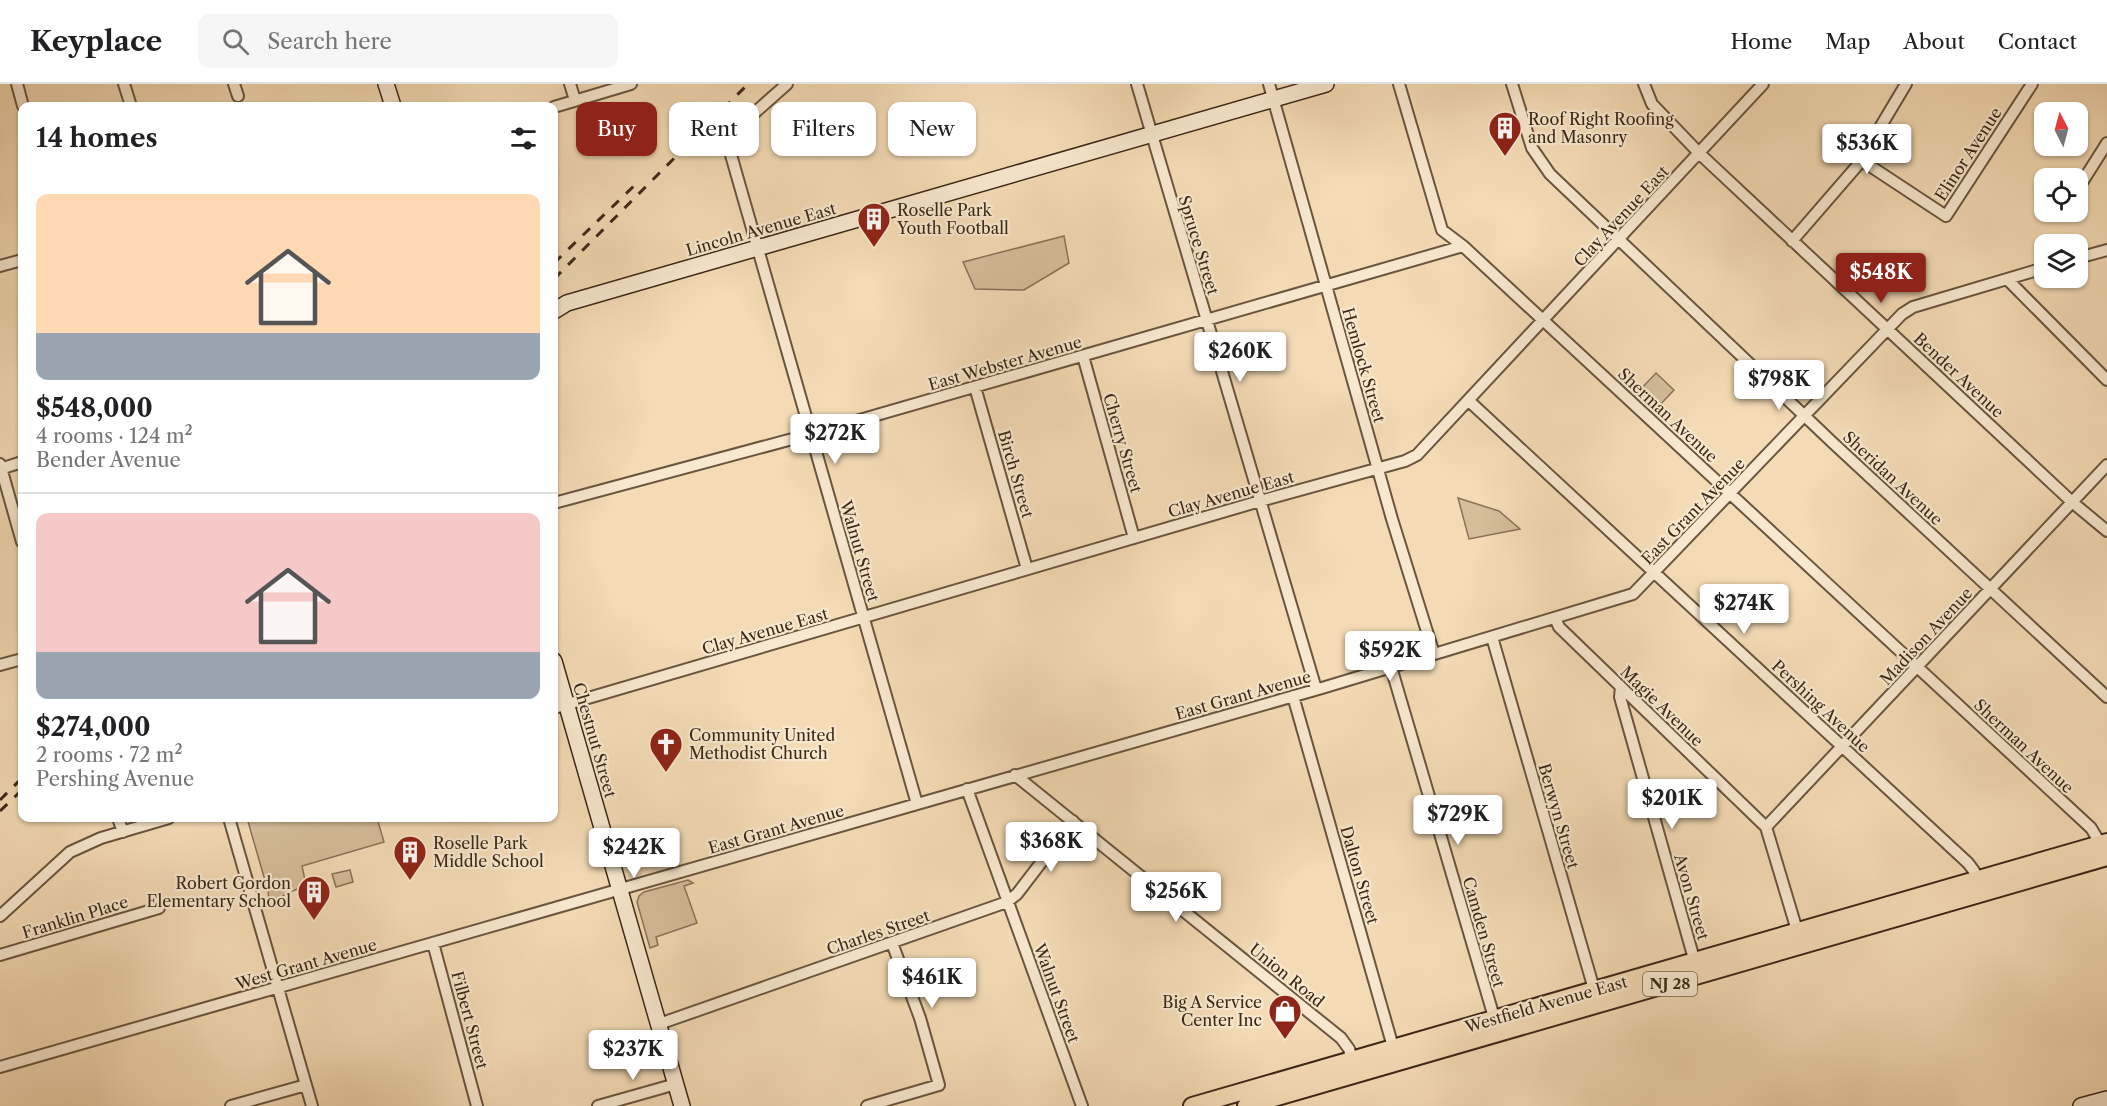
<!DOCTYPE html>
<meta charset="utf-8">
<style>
:root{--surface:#fff;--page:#f6f6f6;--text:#202124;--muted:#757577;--line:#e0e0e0;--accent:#8f2418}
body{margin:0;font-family:"Libre Caslon Text",serif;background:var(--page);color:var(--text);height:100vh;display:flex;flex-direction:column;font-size:22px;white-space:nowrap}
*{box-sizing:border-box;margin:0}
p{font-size:20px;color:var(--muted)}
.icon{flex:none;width:33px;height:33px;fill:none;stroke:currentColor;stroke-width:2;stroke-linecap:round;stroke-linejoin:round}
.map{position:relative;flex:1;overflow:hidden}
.drawer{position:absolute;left:18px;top:18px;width:540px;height:720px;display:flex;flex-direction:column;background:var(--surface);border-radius:12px;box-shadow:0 2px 4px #0004}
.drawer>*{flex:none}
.banner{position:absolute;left:576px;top:18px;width:570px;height:54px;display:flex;gap:12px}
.needle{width:39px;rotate:354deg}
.buttons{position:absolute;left:2034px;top:18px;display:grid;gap:12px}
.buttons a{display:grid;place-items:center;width:54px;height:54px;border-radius:12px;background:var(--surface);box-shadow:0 2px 4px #0004;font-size:30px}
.price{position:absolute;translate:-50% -51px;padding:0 14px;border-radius:6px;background:#fff;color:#222;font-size:20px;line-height:39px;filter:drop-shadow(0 2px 3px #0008)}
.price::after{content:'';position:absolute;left:50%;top:36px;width:18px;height:14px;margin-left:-9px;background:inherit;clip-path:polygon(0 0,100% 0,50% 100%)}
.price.on{background:var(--accent);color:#fff}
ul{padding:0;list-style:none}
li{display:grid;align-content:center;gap:12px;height:318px;padding:0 18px}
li+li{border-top:2px solid var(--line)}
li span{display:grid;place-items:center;height:186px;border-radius:12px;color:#555}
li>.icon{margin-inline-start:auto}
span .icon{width:108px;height:108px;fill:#fffc;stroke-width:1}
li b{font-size:26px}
h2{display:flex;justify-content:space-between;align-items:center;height:72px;padding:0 18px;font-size:26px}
.tag{padding:0 21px;border-radius:12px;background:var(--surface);box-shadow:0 2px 4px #0004;font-size:21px;line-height:54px}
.tag.on{background:var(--accent);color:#fff}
header{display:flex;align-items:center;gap:36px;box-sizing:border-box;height:84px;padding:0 30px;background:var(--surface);border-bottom:2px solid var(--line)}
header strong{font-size:28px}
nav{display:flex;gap:33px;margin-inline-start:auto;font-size:21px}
.search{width:420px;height:54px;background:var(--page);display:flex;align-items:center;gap:15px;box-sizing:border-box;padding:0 21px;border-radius:12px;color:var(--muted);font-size:22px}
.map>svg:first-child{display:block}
.green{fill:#d5bd9a;stroke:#887258;stroke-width:1.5}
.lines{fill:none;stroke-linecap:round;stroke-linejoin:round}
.street-casing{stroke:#6a553e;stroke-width:14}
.secondary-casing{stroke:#3c2816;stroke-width:18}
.primary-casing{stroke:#3c2816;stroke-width:20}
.street{stroke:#f8e8cf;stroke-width:10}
.secondary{stroke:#f8e8cf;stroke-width:15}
.primary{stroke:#f4dbb5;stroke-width:16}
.rail{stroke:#3c2816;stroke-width:3;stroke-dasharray:10 10;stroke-linecap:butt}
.labels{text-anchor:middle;stroke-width:4.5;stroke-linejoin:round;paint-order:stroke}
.shield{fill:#f8e8cf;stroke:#74624e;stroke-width:1.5}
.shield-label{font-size:15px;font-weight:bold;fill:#3c2816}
.poi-label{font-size:16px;fill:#3c2816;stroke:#f8e8cf;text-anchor:start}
.street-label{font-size:16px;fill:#3c2816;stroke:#f8e8cf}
</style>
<header>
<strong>Keyplace</strong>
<div class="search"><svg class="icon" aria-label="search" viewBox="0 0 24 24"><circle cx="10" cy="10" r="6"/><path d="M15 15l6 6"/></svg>Search here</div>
<nav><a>Home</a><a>Map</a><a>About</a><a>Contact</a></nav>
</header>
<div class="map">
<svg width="2107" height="1022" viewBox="0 0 2107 1022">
<rect width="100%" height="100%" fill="#f4dbb5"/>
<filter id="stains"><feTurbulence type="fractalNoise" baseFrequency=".00333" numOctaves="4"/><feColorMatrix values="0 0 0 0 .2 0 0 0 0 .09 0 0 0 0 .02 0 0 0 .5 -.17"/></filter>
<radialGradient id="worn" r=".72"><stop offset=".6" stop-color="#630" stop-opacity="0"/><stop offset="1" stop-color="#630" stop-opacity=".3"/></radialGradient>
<path class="green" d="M1064,152L1069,179L1024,206L975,205L963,178Z
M1656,289L1674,306L1658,323L1640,306Z
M1458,414L1499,427L1520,445L1469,455Z
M247,734H377L384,758L302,782L305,796L303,803L287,809L276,817L269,814C267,807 270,800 267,792L264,793Z
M350,786L353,798L336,803L332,790Z
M688,796L693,799L684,802L697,839L656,853L658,861L650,864L637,818L639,812L644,808Z"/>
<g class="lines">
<defs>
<path id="street" d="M17,0L23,22
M124,0L131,22
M234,0L238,12
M570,0L575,16
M787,0L751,32L729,41L725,50L917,720
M1137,0L1316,605
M1269,0L1392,435L1434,570
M1399,0L1442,146L1463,162L2091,744L2097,754L2100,766
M1512,0L1532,64L1550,90L1832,358L2107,613
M1644,0L1652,20L1700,70L2072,418L2107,447
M554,23L631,0
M1861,76L1946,132L2032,0
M2081,100L2107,59
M1792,157L1857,82L1906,0
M2078,174L2107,166
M0,182L22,176
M2007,195L2107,296
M1083,272L1134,454
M975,303L1027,485
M1469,317L1968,779L1974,787L1979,801
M0,380L22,458
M0,385L22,378
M554,419L811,350L1463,162
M1555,534L1559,543L1766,743L1799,853
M1492,553L1596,912
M0,581L22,575
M1391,583L1496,940
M1621,603L1620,613L1696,882
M1293,612L1395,970
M554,624L1260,417L1405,377L1417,371L1763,0
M1015,691L1341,954L1349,965L1354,982
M967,705L1082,1022
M118,734L123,748
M229,734L312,1022
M1766,743L2107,381
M0,832L70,768L101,754L169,734
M433,859L477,1022
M0,871L159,824
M659,940L1007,818L1017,810L1073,737
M0,983L1322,604L1633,510L1902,230L1913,223L2044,184
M231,1022L306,1001
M598,1022L676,1000
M867,1022L939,1001L920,934L892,859"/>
<path id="secondary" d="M386,0L393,22
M554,227L567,219L1326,0
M554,577L682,1022
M2081,1022L2107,1015"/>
<path id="primary" d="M1192,1022L2107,758
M1246,1022L2107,773"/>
</defs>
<use href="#street" class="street-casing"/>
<use href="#secondary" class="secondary-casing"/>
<use href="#primary" class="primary-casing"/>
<use href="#street" class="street"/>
<use href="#secondary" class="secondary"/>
<use href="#primary" class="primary"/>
<path class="rail" d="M554,179L636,100
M554,195L748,0
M0,716L22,694
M0,727L22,706"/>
</g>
<defs>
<symbol id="building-pin" viewBox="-11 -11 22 30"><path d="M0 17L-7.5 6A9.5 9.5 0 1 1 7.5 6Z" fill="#8f2418" stroke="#f8e8cf"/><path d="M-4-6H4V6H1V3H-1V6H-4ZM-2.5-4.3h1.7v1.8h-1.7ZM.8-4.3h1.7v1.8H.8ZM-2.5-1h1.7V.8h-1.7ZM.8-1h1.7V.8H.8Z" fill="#fff"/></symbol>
<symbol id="church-pin" viewBox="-11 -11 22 30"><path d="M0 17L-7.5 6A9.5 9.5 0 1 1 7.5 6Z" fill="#8f2418" stroke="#f8e8cf"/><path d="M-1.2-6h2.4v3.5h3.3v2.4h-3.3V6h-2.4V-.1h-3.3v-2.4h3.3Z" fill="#fff"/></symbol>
<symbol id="shop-pin" viewBox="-11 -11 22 30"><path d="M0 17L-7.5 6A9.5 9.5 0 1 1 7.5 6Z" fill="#8f2418" stroke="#f8e8cf"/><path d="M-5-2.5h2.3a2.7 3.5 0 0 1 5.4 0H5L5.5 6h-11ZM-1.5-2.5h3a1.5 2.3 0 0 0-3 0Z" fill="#fff"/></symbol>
</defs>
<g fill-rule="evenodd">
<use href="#building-pin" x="1486" y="25" width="38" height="52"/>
<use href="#building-pin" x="855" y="116" width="38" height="52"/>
<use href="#church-pin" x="647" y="641" width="38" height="52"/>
<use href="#building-pin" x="391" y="749" width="38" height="52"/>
<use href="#building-pin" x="295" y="789" width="38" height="52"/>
<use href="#shop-pin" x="1266" y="908" width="38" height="52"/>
</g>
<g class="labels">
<rect class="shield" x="1643" y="888" width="54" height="24" rx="4.5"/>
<g class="shield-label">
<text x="1670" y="905">NJ 28</text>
</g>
<g class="poi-label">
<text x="1528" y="41">Roof Right Roofing<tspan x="1528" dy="18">and Masonry</tspan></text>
<text x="897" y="132">Roselle Park<tspan x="897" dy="18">Youth Football</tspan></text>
<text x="689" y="657">Community United<tspan x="689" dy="18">Methodist Church</tspan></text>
<text x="433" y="765">Roselle Park<tspan x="433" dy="18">Middle School</tspan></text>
<text x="291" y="805" text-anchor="end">Robert Gordon<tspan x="291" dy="18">Elementary School</tspan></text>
<text x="1262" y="924" text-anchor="end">Big A Service<tspan x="1262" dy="18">Center Inc</tspan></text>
</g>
<g class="street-label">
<text transform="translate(1968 70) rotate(-57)" y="6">Elinor Avenue</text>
<text transform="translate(1621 132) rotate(-47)" y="6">Clay Avenue East</text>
<text transform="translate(761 145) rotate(-16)" y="6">Lincoln Avenue East</text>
<text transform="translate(1199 161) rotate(73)" y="6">Spruce Street</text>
<text transform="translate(1005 279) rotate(-16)" y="6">East Webster Avenue</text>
<text transform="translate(1364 281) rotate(74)" y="6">Hemlock Street</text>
<text transform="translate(1959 291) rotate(43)" y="6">Bender Avenue</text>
<text transform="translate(1668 331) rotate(43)" y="6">Sherman Avenue</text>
<text transform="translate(1123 359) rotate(74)" y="6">Cherry Street</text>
<text transform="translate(1016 390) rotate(74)" y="6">Birch Street</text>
<text transform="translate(1893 394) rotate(43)" y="6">Sheridan Avenue</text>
<text transform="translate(1231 410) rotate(-16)" y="6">Clay Avenue East</text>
<text transform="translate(1693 427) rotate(-46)" y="6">East Grant Avenue</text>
<text transform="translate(860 467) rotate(74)" y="6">Walnut Street</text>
<text transform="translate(765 547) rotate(-16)" y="6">Clay Avenue East</text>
<text transform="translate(1926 552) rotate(-47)" y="6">Madison Avenue</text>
<text transform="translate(1243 611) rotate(-16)" y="6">East Grant Avenue</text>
<text transform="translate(1662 622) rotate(44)" y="6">Magie Avenue</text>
<text transform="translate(1821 622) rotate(43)" y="6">Pershing Avenue</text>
<text transform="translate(595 656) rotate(74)" y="6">Chestnut Street</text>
<text transform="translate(2024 662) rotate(43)" y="6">Sherman Avenue</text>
<text transform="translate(1559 732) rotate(74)" y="6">Berwyn Street</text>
<text transform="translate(776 745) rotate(-16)" y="6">East Grant Avenue</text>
<text transform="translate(1360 791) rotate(74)" y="6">Dalton Street</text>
<text transform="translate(1692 813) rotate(74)" y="6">Avon Street</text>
<text transform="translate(75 833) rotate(-17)" y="6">Franklin Place</text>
<text transform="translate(878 848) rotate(-19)" y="6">Charles Street</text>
<text transform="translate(1484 848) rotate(74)" y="6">Camden Street</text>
<text transform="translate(306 880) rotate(-16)" y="6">West Grant Avenue</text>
<text transform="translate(1287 891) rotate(39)" y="6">Union Road</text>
<text transform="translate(1057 909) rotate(70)" y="6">Walnut Street</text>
<text transform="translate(1546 920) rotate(-16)" y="6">Westfield Avenue East</text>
<text transform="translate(470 936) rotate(75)" y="6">Filbert Street</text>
</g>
</g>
<rect width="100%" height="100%" filter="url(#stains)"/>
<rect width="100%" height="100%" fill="url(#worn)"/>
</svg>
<div class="buttons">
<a><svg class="needle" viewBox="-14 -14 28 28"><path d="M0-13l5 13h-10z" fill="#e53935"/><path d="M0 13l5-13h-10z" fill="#757577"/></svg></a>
<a><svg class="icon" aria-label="locate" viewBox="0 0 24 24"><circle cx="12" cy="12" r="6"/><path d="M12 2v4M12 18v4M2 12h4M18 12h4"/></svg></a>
<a><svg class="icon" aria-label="layers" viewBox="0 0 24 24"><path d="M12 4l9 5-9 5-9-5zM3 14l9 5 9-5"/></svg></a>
</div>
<b class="price" style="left:1867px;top:91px">$536K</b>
<b class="price on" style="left:1881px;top:220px">$548K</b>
<b class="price" style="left:1240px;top:299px">$260K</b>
<b class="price" style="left:1779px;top:327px">$798K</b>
<b class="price" style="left:835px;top:381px">$272K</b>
<b class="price" style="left:1744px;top:551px">$274K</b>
<b class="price" style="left:1390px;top:598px">$592K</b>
<b class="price" style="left:1672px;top:746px">$201K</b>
<b class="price" style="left:1458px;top:762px">$729K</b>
<b class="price" style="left:1051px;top:789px">$368K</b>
<b class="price" style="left:634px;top:795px">$242K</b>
<b class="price" style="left:1176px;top:839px">$256K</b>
<b class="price" style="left:932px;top:925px">$461K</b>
<b class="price" style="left:633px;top:997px">$237K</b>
<div class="banner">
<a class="tag on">Buy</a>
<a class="tag">Rent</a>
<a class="tag">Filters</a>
<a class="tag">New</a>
</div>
<section class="drawer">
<h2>14 homes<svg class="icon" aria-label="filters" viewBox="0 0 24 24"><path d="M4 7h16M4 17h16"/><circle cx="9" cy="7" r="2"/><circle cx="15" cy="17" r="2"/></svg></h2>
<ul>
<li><span style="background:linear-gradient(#ffd9b3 75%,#9aa5b1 0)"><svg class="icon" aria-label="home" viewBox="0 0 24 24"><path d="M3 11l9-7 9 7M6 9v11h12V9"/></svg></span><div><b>$548,000</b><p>4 rooms · 124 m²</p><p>Bender Avenue</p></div></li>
<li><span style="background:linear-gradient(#f6c9c9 75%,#9aa5b1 0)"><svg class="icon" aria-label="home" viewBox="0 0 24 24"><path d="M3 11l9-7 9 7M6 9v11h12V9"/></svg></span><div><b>$274,000</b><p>2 rooms · 72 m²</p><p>Pershing Avenue</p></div></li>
</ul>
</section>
</div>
